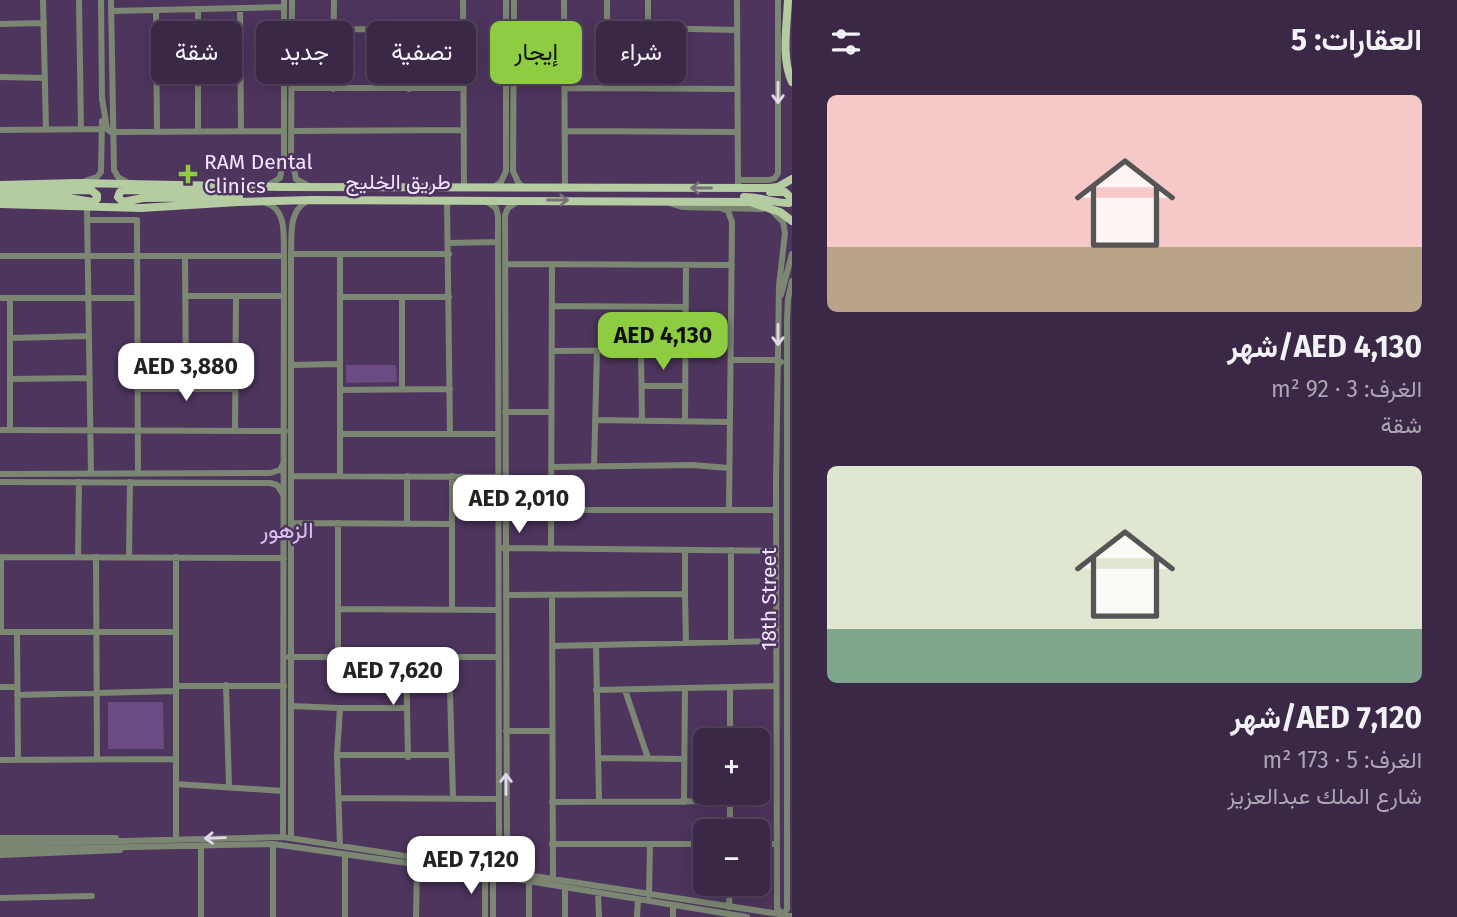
<!DOCTYPE html>
<html lang="ar">
<meta charset="utf-8">
<style>
:root{--surface:#3a2846;--page:#41304d;--text:#f1f3f6;--muted:#aba6b3;--line:#54445f;--accent:#8ecd42}
body{margin:0;font-family:"Fira Sans",Vazirmatn,sans-serif;background:var(--page);color:var(--text);direction:rtl;height:100vh;display:flex;flex-direction:column;font-size:26px;white-space:nowrap}
*{box-sizing:border-box;margin:0}
p{font-size:23px;color:var(--muted)}
.icon{flex:none;width:38px;height:38px;fill:none;stroke:currentColor;stroke-width:2;stroke-linecap:round;stroke-linejoin:round}
.map{position:relative;flex:1;overflow:hidden;direction:ltr}
.side{display:flex;flex-direction:column;background:var(--surface);width:665px}
.side>*{flex:none}
.guide{position:absolute;left:21px;top:21px;width:665px;height:63px;direction:rtl;display:flex;gap:14px}
.fabs{position:absolute;left:693px;top:728px;display:grid;gap:14px}
.fabs a{display:grid;place-items:center;width:77px;height:77px;border-radius:10px;background:var(--surface);box-shadow:0 4px 18px #0003,0 0 0 2px var(--line);font-size:35px}
.price{position:absolute;translate:-50% -60px;padding:0 16px;border-radius:14px;background:#fff;color:#222;font-size:23px;line-height:46px;filter:drop-shadow(0 2px 4px #0008)}
.price::after{content:'';position:absolute;left:50%;top:42px;width:21px;height:16px;margin-left:-10px;background:inherit;clip-path:polygon(0 0,100% 0,50% 100%)}
.price.selected{background:var(--accent);color:#111}
ul{padding:0;list-style:none}
li{display:grid;align-content:center;gap:14px;height:371px;padding:0 35px}
li span{display:grid;place-items:center;height:217px;border-radius:10px;color:#555}
li>.icon{margin-inline-start:auto}
span .icon{width:126px;height:126px;fill:#fffc;stroke-width:1}
li b{font-size:30px}
h2{display:flex;justify-content:space-between;align-items:center;height:84px;padding:0 35px;font-size:30px}
.pill{padding:0 24px;border-radius:10px;background:var(--surface);box-shadow:0 4px 18px #0003,0 0 0 2px var(--line);font-size:24px;line-height:63px}
.pill.selected{background:var(--accent);color:#111}
main{display:flex;flex:1;min-height:0}
.map>svg:first-child{display:block}
.green{fill:#6c4a82}
.lines{fill:none;stroke-linecap:round;stroke-linejoin:round}
.minor{stroke:#7c8773;stroke-width:6}
.major{stroke:#b5cca2;stroke-width:8}
.oneway{stroke:#e1d7e9}
.oneway2{stroke:#777179}
.poi-dot{fill:#8ecd42;stroke:#4e355e;stroke-width:2.5}
.labels{text-anchor:middle;stroke-width:5;stroke-linejoin:round;paint-order:stroke}
.poi-label{font-size:21px;fill:#f3e5fe;stroke:#4e355e;text-anchor:start}
.street-label{font-size:21px;fill:#f3e5fe;stroke:#4e355e}
.neighbourhood-label{font-size:23px;fill:#ddc1f2;stroke:#4e355e}
</style>
<main>
<section class="side">
<h2>العقارات: 5<svg class="icon" aria-label="filters" viewBox="0 0 24 24"><path d="M4 7h16M4 17h16"/><circle cx="9" cy="7" r="2"/><circle cx="15" cy="17" r="2"/></svg></h2>
<ul>
<li><span style="background:linear-gradient(#f6c9c9 70%,#b9a48a 0)"><svg class="icon" aria-label="home" viewBox="0 0 24 24"><path d="M3 11l9-7 9 7M6 9v11h12V9"/></svg></span><div><b>AED 4,130/شهر</b><p>الغرف: 3 · 92 m²</p><p>شقة</p></div></li>
<li><span style="background:linear-gradient(#dfe7d0 75%,#7fa58c 0)"><svg class="icon" aria-label="home" viewBox="0 0 24 24"><path d="M3 11l9-7 9 7M6 9v11h12V9"/></svg></span><div><b>AED 7,120/شهر</b><p>الغرف: 5 · 173 m²</p><p>شارع الملك عبدالعزيز</p></div></li>
</ul>
</section>
<div class="map">
<svg width="792" height="917" viewBox="0 0 792 917">
<rect width="100%" height="100%" fill="#4e355e"/>
<path class="green" d="M346,365H396L397,382L346,383Z
M108,702H163L164,749H108Z"/>
<g class="lines">
<path class="minor" d="M43,0L46,129
M79,0L81,129
M101,0L102,100
M111,0L114,170L118,177L127,182
M292,0L291,155L296,179L309,186
M463,0L464,187
M514,0L513,171L518,182L524,188
M564,0L565,188
M607,0V88
M648,0V88
M737,0L738,184
M240,8L241,131
M156,10L157,132
M111,11L284,7
M0,24L44,23
M648,28L737,30
M334,29L464,30
M409,29V89
M0,77L45,78
M292,88H464
M565,88L737,89
M333,89L334,0
M102,98L107,129L111,132L284,131
M0,130L102,129
M292,131L464,130
M565,131L738,132
M198,132V9
M738,180H769L775,178L778,173V0
M85,181L97,177L101,172L102,121
M267,186L280,178L284,156V0
M494,187L501,182L506,171V0
M447,200L450,434
M486,201L496,208L498,216L499,862L490,869
M266,203C288,210 283,237 284,256L283,837
M672,204L682,207L762,209
M718,207L728,211L732,222L729,510
M87,208L91,474
M772,211L783,222L785,233L779,286L776,481L777,908L782,914
M87,220H137L138,474
M448,243L497,242
M291,254H449
M0,256H284
M185,256L186,389
M505,264L732,265
M781,295L792,254
M185,296H284
M340,297H449
M402,297V390
M0,298H137
M552,306L686,307
M10,338L89,336
M641,350L642,421
M552,351L686,350
M731,360H778L781,362
M291,365L339,364
M10,379L90,378
M642,386H685
M138,389H235
M340,390L450,389
M505,412H551
M595,420L730,422
M685,421L686,265
M0,430L285,431
M10,430V298
M235,431L236,296
M340,434H498
M551,467L692,465L729,468
M594,467L597,351
M0,474L270,473L280,470L283,464
M291,476L497,477
M340,476V254
M407,476V523
M0,482L270,483L277,485L283,494
M551,510H776
M291,523L451,524
M338,523V657
M503,548L776,551
M551,549L552,264
M0,557L284,558
M78,557L79,482
M96,557L97,759
M129,557L130,482
M176,557V839
M685,594L686,643
M506,595L685,594V550
M552,596L553,879
M452,608V476
M338,609L497,610
M0,632H176
M1,632V557
M17,632L18,760
M731,641V550
M596,645L599,802
M552,646L776,641
M289,657H497
M406,657L408,757
M449,657L453,797
M226,685L229,786
M176,686H284
M0,687H17
M596,690L776,686
M625,690L648,758
M17,695L176,691
M291,706L340,708
M506,731H552
M730,740V687
M337,755H451
M598,758L684,759
M0,760L176,759
M176,784L283,791
M339,798L498,799
M552,802L730,801
M684,802L685,688
M730,831V793
M0,838H116
M291,838V254C292,237 288,212 306,202
M0,844L283,837L792,916
M552,844H705
M758,844H776
M340,846L337,755L340,708H407
M0,850L273,844L485,874L747,917
M0,855L120,850
M513,872L507,864L505,215L508,208L517,202
M485,874V917
M493,876V917
M529,882V917
M598,893L599,917
M649,895L650,844
M0,898L92,896
M673,905V917
M729,907L730,884
M201,917V847
M273,917V844
M345,917V855
M416,917L417,865
M565,917V888
M637,917L638,900
M782,917L787,909V320L788,299L792,281"/>
<path class="major" d="M788,0C787,26 781,58 792,82
M0,185L77,183L281,187L769,188L778,187L792,179
M0,191L91,190L97,195V199L93,202L68,198H0
M219,191L124,190L120,192L118,197L123,202L143,198L239,197
M744,197C760,197 774,203 789,203L791,198L785,192H770
M0,204L141,208L238,202L311,200L750,202L780,212L792,221"/>
</g>
<defs><path id="oneway-shaft" d="M-6 0H5M1.5-3L5.5 0L1.5 3" fill="none" stroke-width="1.6" stroke-linecap="round" stroke-linejoin="round" transform="scale(1.75)"/></defs>
<g class="oneway">
<use href="#oneway-shaft" transform="translate(778 93) rotate(90)"/>
<use href="#oneway-shaft" transform="translate(778 335) rotate(90)"/>
<use href="#oneway-shaft" transform="translate(506 784) rotate(-90)"/>
<use href="#oneway-shaft" transform="translate(215 838) rotate(178)"/>
</g>
<g class="oneway2">
<use href="#oneway-shaft" transform="translate(701 188) rotate(-180)"/>
<use href="#oneway-shaft" transform="translate(558 200)"/>
</g>
<path class="poi-dot" d="M184.5 163.5h7v7h7v7h-7v7h-7v-7h-7v-7h7z"/>
<g class="labels">
<g class="poi-label">
<text x="204" y="169">RAM Dental<tspan x="204" dy="24">Clinics</tspan></text>
</g>
<g class="street-label">
<text x="398" y="189">طريق الخليج</text>
<text transform="translate(769 599) rotate(-90)" y="7">18th Street</text>
</g>
<g class="neighbourhood-label">
<text x="287" y="538">الزهور</text>
</g>
</g>
</svg>
<div class="fabs">
<a>+</a>
<a>−</a>
</div>
<b class="price selected" style="left:663px;top:372px">AED 4,130</b>
<b class="price" style="left:186px;top:403px">AED 3,880</b>
<b class="price" style="left:519px;top:535px">AED 2,010</b>
<b class="price" style="left:393px;top:707px">AED 7,620</b>
<b class="price" style="left:471px;top:896px">AED 7,120</b>
<div class="guide">
<a class="pill">شراء</a>
<a class="pill selected">إيجار</a>
<a class="pill">تصفية</a>
<a class="pill">جديد</a>
<a class="pill">شقة</a>
</div>
</div>
</main>
